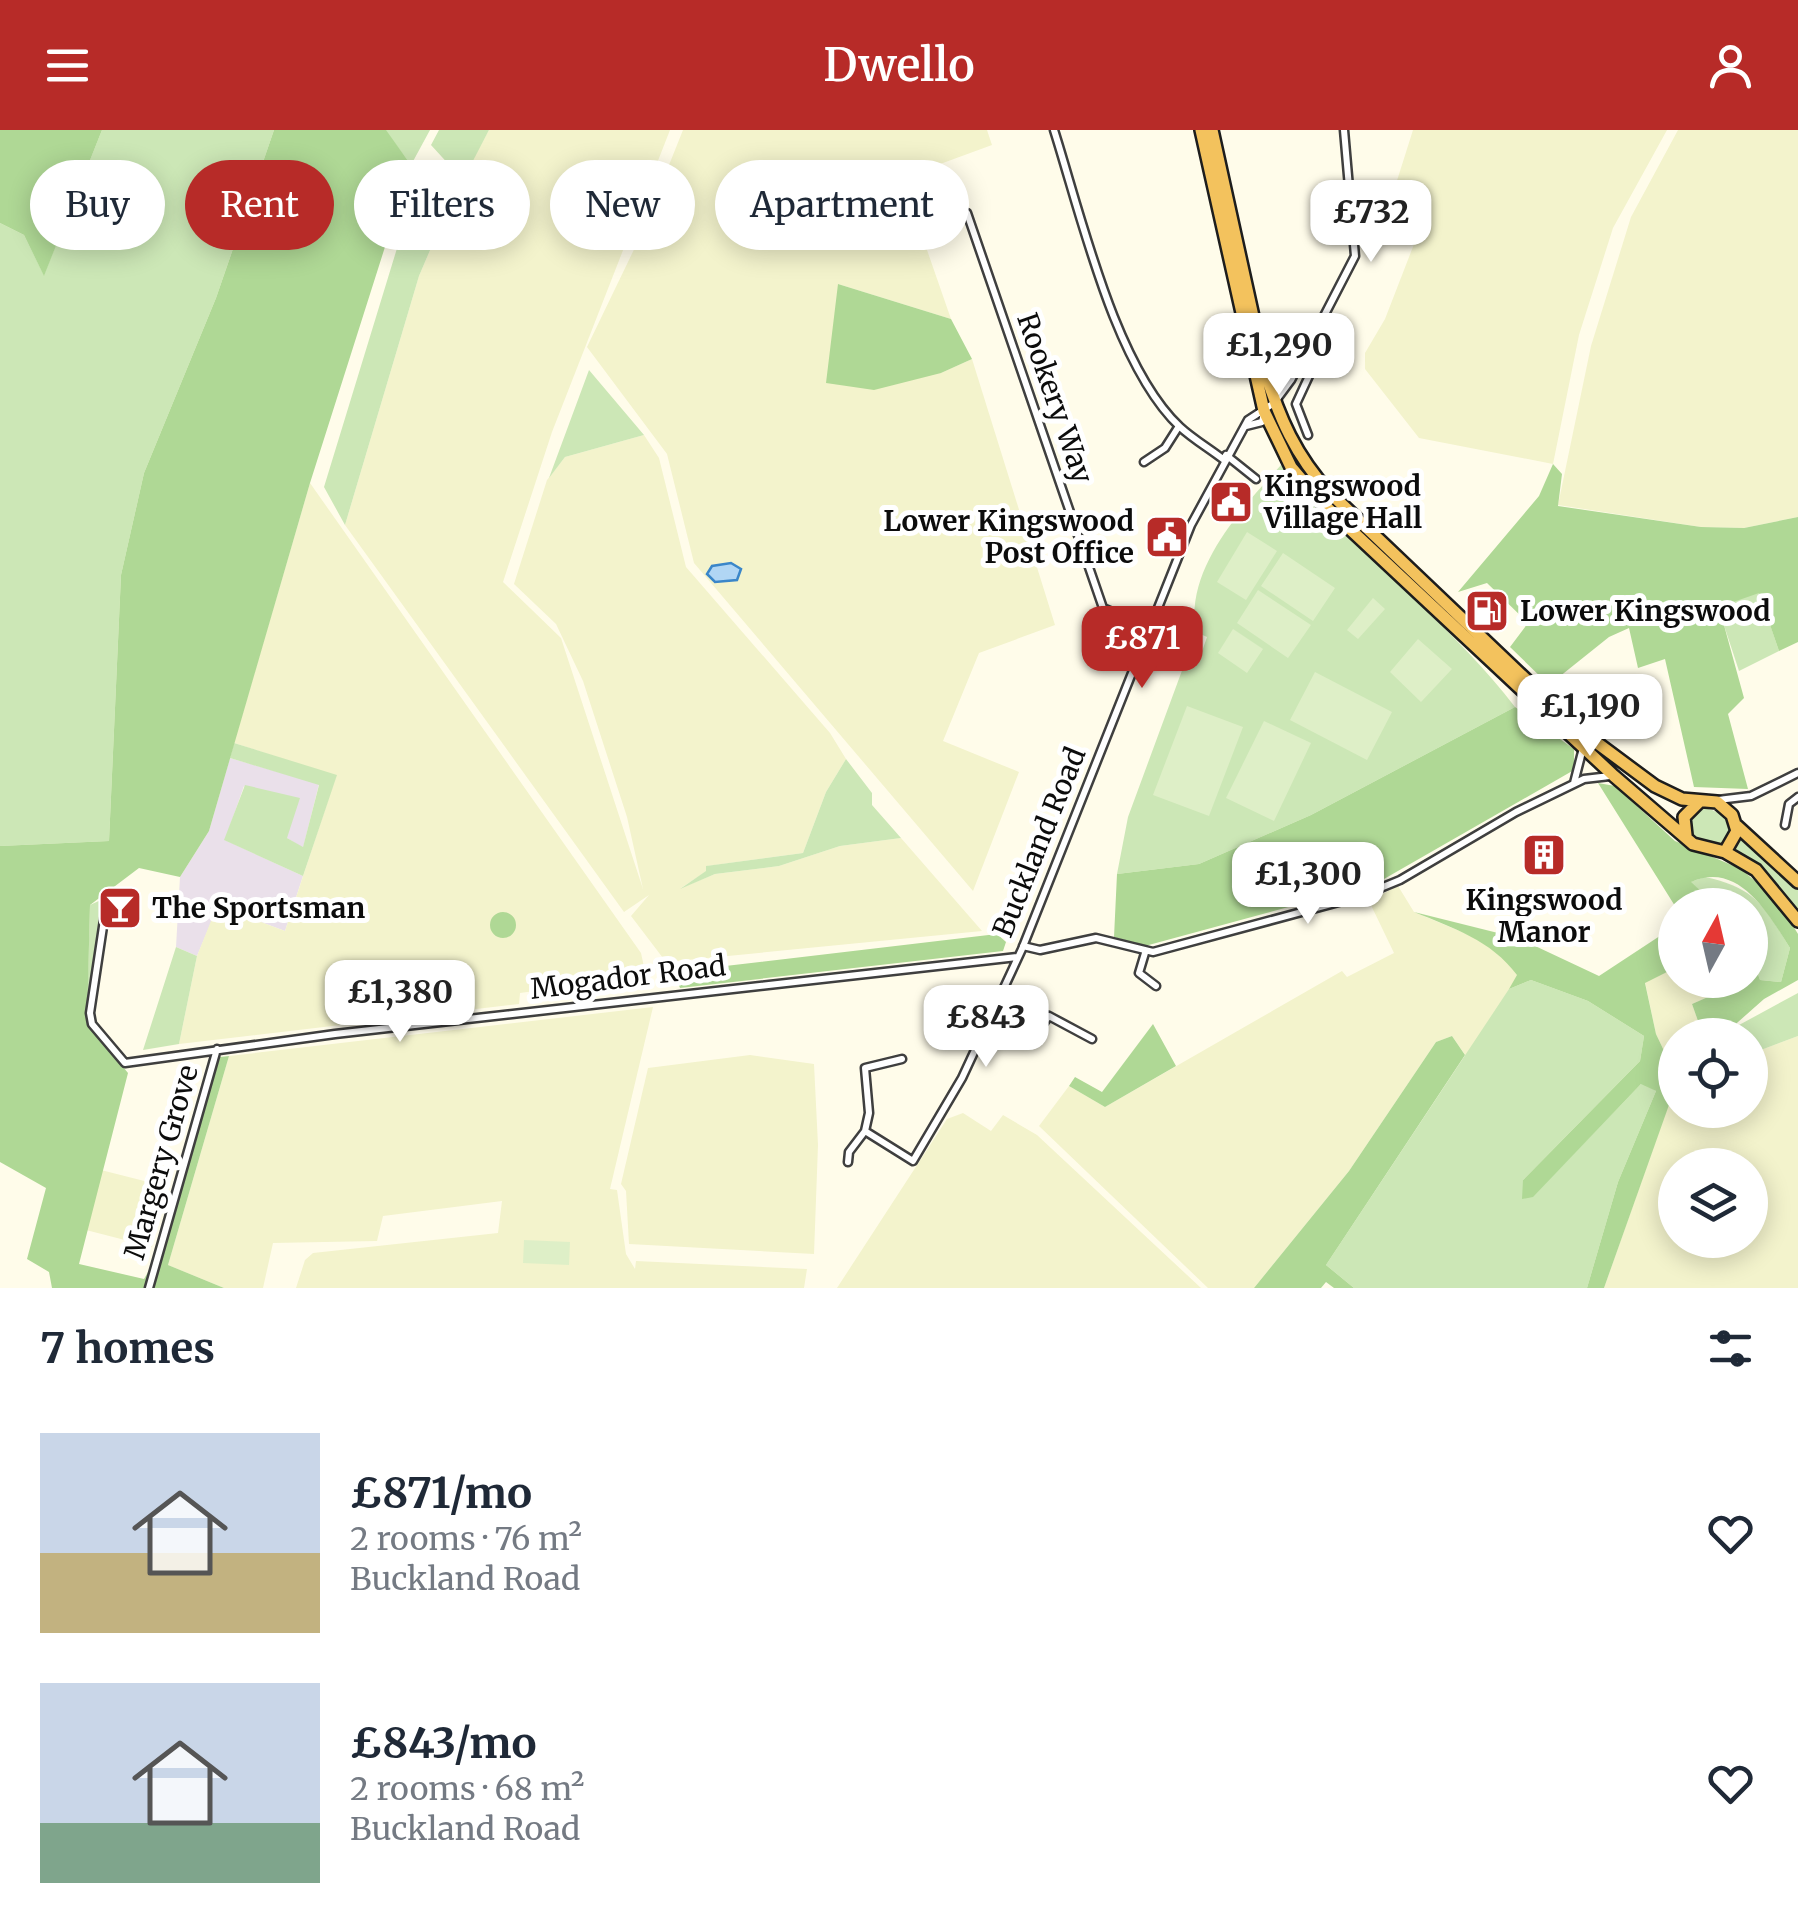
<!DOCTYPE html>
<meta charset="utf-8">
<style>
:root{--surface:#fff;--page:#f6f6f7;--text:#1f2937;--muted:#747a83;--accent:#b72b28}
body{margin:0;font-family:Merriweather,serif;background:var(--page);color:var(--text);height:100vh;display:flex;flex-direction:column;font-size:38px;white-space:nowrap}
*{box-sizing:border-box;margin:0}
p{font-size:32px;color:var(--muted)}
.icon{flex:none;width:55px;height:55px;fill:none;stroke:currentColor;stroke-width:2;stroke-linecap:round;stroke-linejoin:round}
.map{position:relative;height:1158px;overflow:hidden}
.panel{display:flex;flex-direction:column;background:var(--surface);flex:1}
.panel>*{flex:none}
.banner{position:absolute;left:30px;top:30px;width:1000px;height:90px;display:flex;gap:20px}
.needle{width:65px;rotate:8deg}
.fabs{position:absolute;left:1658px;top:758px;display:grid;gap:20px}
.fabs a{display:grid;place-items:center;width:110px;height:110px;border-radius:50%;background:var(--surface);box-shadow:0 5px 25px #0003;font-size:50px}
.price{position:absolute;translate:-50% -85px;padding:0 22px;border-radius:20px;background:#fff;color:#222;font-size:32px;line-height:65px;filter:drop-shadow(0 2px 5px #0008)}
.price::after{content:'';position:absolute;left:50%;top:60px;width:30px;height:22px;margin-left:-15px;background:inherit;clip-path:polygon(0 0,100% 0,50% 100%)}
.price.active{background:var(--accent);color:#fff}
ul{padding:0;list-style:none}
li{display:flex;align-items:center;gap:30px;height:250px;padding:0 40px}
li span{display:grid;place-items:center;flex:none;width:280px;height:200px;border-radius:0px;color:#555}
li>.icon{margin-inline-start:auto}
span .icon{width:120px;height:120px;fill:#fffc;stroke-width:1}
li b{font-size:42px}
h2{display:flex;justify-content:space-between;align-items:center;height:120px;padding:0 40px;font-size:42px}
.pill{padding:0 35px;border-radius:45px;background:var(--surface);box-shadow:0 5px 25px #0003;font-size:35px;line-height:90px}
.pill.active{background:var(--accent);color:#fff}
header{display:flex;justify-content:space-between;align-items:center;height:130px;padding:0 40px;background:var(--accent);color:#fff;font-size:45px;font-weight:600}
.map>svg:first-child{display:block}
.industrial{fill:#eae0ea}
.farmland{fill:#f3f3cc;fill-rule:evenodd}
.green{fill:#cce7b6}
.forest{fill:#afd895}
.pitch{fill:#deefc7}
.water{fill:#b1d6f4;stroke:#3a86c9;stroke-width:2.5}
.lines{fill:none;stroke-linecap:round;stroke-linejoin:round}
.minor-casing{stroke:#3f3f3f;stroke-width:11}
.trunk-casing{stroke:#1d1d1d;stroke-width:16}
.minor{stroke:#fff;stroke-width:6}
.trunk{stroke:#f3c25d;stroke-width:11}
.labels{text-anchor:middle;stroke-width:10;stroke-linejoin:round;paint-order:stroke}
.street-label{font-size:28px;fill:#0c0c0c;stroke:#fff}
.poi-label{font-size:28px;font-weight:bold;fill:#0c0c0c;stroke:#fff;text-anchor:start}
</style>
<header><svg class="icon" aria-label="menu" viewBox="0 0 24 24"><path d="M4 6h16M4 12h16M4 18h16"/></svg>Dwello<svg class="icon" aria-label="person" viewBox="0 0 24 24"><circle cx="12" cy="8" r="4"/><path d="M4 21q1-7 8-7t8 7"/></svg></header>
<div class="map">
<svg width="1798" height="1158" viewBox="0 0 1798 1158">
<rect width="100%" height="100%" fill="#fffcea"/>
<path class="industrial" d="M230,628L319,654L303,718L287,708L244,656L225,710L303,746L285,801L218,776L197,826L176,817L180,747L209,701Z"/>
<path class="farmland" d="M489,0H670L552,302L503,452L561,508L643,759L627,687L583,551L556,494L514,454L547,350L565,327L644,305L659,328L686,437L830,603L846,629L826,662L803,723L707,736V741L681,758L715,744L779,736L840,716L901,708L982,801L666,832L631,786L649,765L624,782L345,395L419,146L455,62Z
M683,0H987L992,15L902,48L951,189L838,154L941,243L972,229L1055,495L979,523L943,611L1019,642L973,761L694,433L667,324L587,217L641,105Z
M1413,0H1667L1613,98L1579,205L1553,334L1419,308L1365,239V223L1385,189L1416,109L1382,98Z
M1678,0H1798V387L1744,398L1701,397L1558,375L1591,216L1631,87Z
M310,353L641,823L646,846L520,863L519,874L179,914L197,826L217,776L285,801L336,646L234,613Z
M1398,756L1414,782L1474,807L1502,826L1518,845L1468,929L1452,906L1436,912L1349,1041L1254,1158H1208L1039,996L1069,956L1105,977L1342,841L1347,847L1394,823L1369,771Z
M1675,838V850H1722L1726,859L1692,874L1703,905H1675V944L1656,904L1645,852Z
M653,877L610,1059L617,1060L626,1124L635,1139L636,1131L807,1139L804,1158H296L305,1130L313,1123L498,1103L502,1071L383,1086L377,1111L273,1113L263,1158H224L168,1135L229,926Z
M1798,906V1158H1604L1674,959L1675,980H1750V924ZM1675,1035H1750V1110H1675Z
M750,925L814,934L818,1015L814,1124L629,1114L626,1061L621,1054L648,938Z
M963,983L991,1001L1003,985L1037,1005L1201,1158H837L947,989Z
M101,1040L164,1056L152,1117L86,1100Z"/>
<path class="green" d="M102,0H274L216,168L144,343L121,445L109,711L0,716V93L24,105L44,145Z
M385,0H430L411,35Z
M439,0H489L463,50L431,15Z
M424,30L455,62L419,146L345,395L324,357Z
M589,240L644,305L565,327L549,348Z
M1281,335C1353,422 1447,488 1515,577L1311,685L1199,734L1117,744L1128,687L1187,527L1198,533L1207,507L1196,502C1184,439 1243,377 1281,335Z
M1759,462L1779,521L1739,541L1718,477Z
M234,613L337,645L303,746L224,710L245,655L300,668L287,708L303,717L319,655L230,628Z
M846,629L872,663V675L901,708L840,716L779,736L715,744L680,759L706,741V736L803,723L826,662Z
M1704,678C1721,681 1729,690 1733,706L1723,718C1703,713 1692,712 1688,690Z
M1742,707L1798,759V784L1770,745L1734,721Z
M1705,747C1756,758 1764,776 1790,818L1781,852L1760,850L1750,821V775H1716L1690,752Z
M103,769L87,878L90,775Z
M176,817L197,826L179,914L143,920Z
M1531,850L1588,871L1644,906L1640,931L1523,1050L1533,1066L1642,953L1656,961L1618,1052L1587,1158H1354L1326,1135L1509,859Z
M1798,863V906L1753,923L1750,905L1728,901Z"/>
<path class="forest" d="M0,0H102L44,146L24,105L0,93Z
M274,0H386L411,35L310,353L209,701L180,747L139,738L90,775L87,893L128,943L79,1134L144,1149L155,1130L220,927L229,926L168,1135L224,1158H52L49,1142L27,1129L46,1058L0,1032V716L109,711L121,445L144,343L216,168Z
M838,154L951,189L972,229L941,243L874,260L826,253Z
M1553,334L1562,344L1558,376L1701,397L1744,398L1798,387V512L1779,521L1759,463L1719,477L1744,568L1728,584L1748,659L1694,657L1665,529L1638,538L1629,498L1609,507L1549,555L1510,517L1528,493L1487,453L1458,462L1539,366Z
M1515,577L1574,619V640L1377,753L1145,816L1114,807L1117,744L1199,734L1311,685Z
M1598,653L1615,656L1675,711L1741,739L1777,770L1798,804V850L1764,869L1729,900L1733,905H1703L1692,874L1726,859L1722,850H1750V821L1760,850L1781,852L1790,818C1769,785 1739,730 1691,752L1716,775L1675,776Z
M490 795a13 13 0 1 1 26 0a13 13 0 1 1-26 0Z
M1414,782L1518,808L1599,846L1675,796V838L1645,853L1656,904L1675,944V958L1604,1158H1587L1618,1052L1656,961L1641,954L1533,1067L1522,1069L1523,1050L1640,931L1644,906L1588,871L1531,850L1509,859L1517,845C1491,810 1453,798 1414,782Z
M997,804L1006,812L1003,821L680,858L674,842Z
M1153,894L1176,936L1105,977L1069,956L1075,947L1102,962Z
M1452,906L1465,925L1326,1135L1354,1158H1334L1326,1152L1321,1158H1254L1349,1041L1436,912Z"/>
<path class="pitch" d="M1247,402L1277,421L1246,470L1217,452Z
M1283,423L1335,458L1313,491L1261,456Z
M1258,460L1311,495L1288,528L1237,493Z
M1373,468L1385,479L1358,509L1347,500Z
M1233,499L1263,519L1247,543L1218,523Z
M1418,509L1452,539L1421,572L1390,542Z
M1315,542L1392,582L1367,630L1290,590Z
M1187,576L1243,597L1209,686L1153,665Z
M1264,591L1311,613L1274,691L1226,668Z
M524,1110L570,1112L569,1135L523,1133Z"/>
<path class="water" d="M731,433L741,439L737,450L715,452L707,444L712,436Z"/>
<g class="lines">
<defs>
<path id="minor" d="M1054,0C1081,85 1115,236 1180,297C1193,309 1210,319 1224,330
M967,83L1103,478L1148,497
M1246,296L1262,292L1264,282
M1308,305L1296,274L1315,233L1310,216
M1226,325L1256,349
M1144,332L1165,318L1179,296
M1574,653L1583,618
M1718,670L1751,666L1798,643
M1785,695L1789,674L1798,667
M107,770L90,883L92,894L125,933L335,904L1017,827
M1023,816L1040,820L1096,808L1153,822L1361,766L1400,750L1516,682L1584,649L1610,646
M1145,823L1139,843L1156,856
M985,899L1002,908L1031,909L1049,886L1092,909
M902,929L865,938L869,983L865,1001L913,1031L962,948L1022,819L1191,395L1248,290L1274,273L1291,250L1355,126L1344,0
M848,1032L849,1022L865,1001
M149,1158L217,919"/>
<path id="trunk" d="M1201,0L1264,281L1291,337L1320,371L1614,646L1693,714L1725,722L1756,740L1798,791
M1212,0L1265,241C1279,288 1296,326 1329,362L1577,598L1655,656L1682,669L1717,672L1732,685L1737,701L1725,722
M1737,696L1798,752
M1686,705L1684,687L1699,672"/>
</defs>
<use href="#minor" class="minor-casing"/>
<use href="#trunk" class="trunk-casing"/>
<use href="#minor" class="minor"/>
<use href="#trunk" class="trunk"/>
</g>
<defs>
<symbol id="civic-square" viewBox="-11 -11 22 22"><rect x="-9" y="-9" width="18" height="18" rx="4" fill="#b72b28" stroke="#fff"/><path d="M-.6-6.5H3V-4.5H.6V-3L4-1V1h2V6H-6V1h2V-1L-.6-3ZM-1.2 2.5V6h2.4V2.5Z" fill="#fff"/></symbol>
<symbol id="fuel-square" viewBox="-11 -11 22 22"><rect x="-9" y="-9" width="18" height="18" rx="4" fill="#b72b28" stroke="#fff"/><path d="M-5.5-6h7V0h2V4h1.3V-2.5L3-4.5l.8-.8L6-3V5H2.5V1h-1V6h-7ZM-4.2-4.7v3.2H.2V-4.7Z" fill="#fff"/></symbol>
<symbol id="building-square" viewBox="-11 -11 22 22"><rect x="-9" y="-9" width="18" height="18" rx="4" fill="#b72b28" stroke="#fff"/><path d="M-4-6H4V6H1V3H-1V6H-4ZM-2.5-4.3h1.7v1.8h-1.7ZM.8-4.3h1.7v1.8H.8ZM-2.5-1h1.7V.8h-1.7ZM.8-1h1.7V.8H.8Z" fill="#fff"/></symbol>
<symbol id="bar-square" viewBox="-11 -11 22 22"><rect x="-9" y="-9" width="18" height="18" rx="4" fill="#b72b28" stroke="#fff"/><path d="M-6-5H6L.8 .8V4.5H3.5V6h-7V4.5H-.8V.8Z" fill="#fff"/></symbol>
</defs>
<g fill-rule="evenodd">
<use href="#civic-square" x="1206" y="347" width="50" height="50"/>
<use href="#civic-square" x="1142" y="382" width="50" height="50"/>
<use href="#fuel-square" x="1462" y="456" width="50" height="50"/>
<use href="#building-square" x="1519" y="700" width="50" height="50"/>
<use href="#bar-square" x="95" y="753" width="50" height="50"/>
</g>
<g class="labels">
<g class="street-label">
<text transform="translate(1055 268) rotate(71)" y="10">Rookery Way</text>
<text transform="translate(1039 712) rotate(-68)" y="10">Buckland Road</text>
<text transform="translate(628 847) rotate(-7)" y="10">Mogador Road</text>
<text transform="translate(161 1032) rotate(-74)" y="10">Margery Grove</text>
</g>
<g class="poi-label">
<text x="1264" y="366">Kingswood<tspan x="1264" dy="32">Village Hall</tspan></text>
<text x="1134" y="401" text-anchor="end">Lower Kingswood<tspan x="1134" dy="32">Post Office</tspan></text>
<text x="1520" y="491">Lower Kingswood</text>
<text x="1544" y="780" text-anchor="middle">Kingswood<tspan x="1544" dy="32">Manor</tspan></text>
<text x="152" y="788">The Sportsman</text>
</g>
</g>
</svg>
<div class="fabs">
<a><svg class="needle" viewBox="-14 -14 28 28"><path d="M0-13l5 13h-10z" fill="#e53935"/><path d="M0 13l5-13h-10z" fill="#747a83"/></svg></a>
<a><svg class="icon" aria-label="locate" viewBox="0 0 24 24"><circle cx="12" cy="12" r="6"/><path d="M12 2v4M12 18v4M2 12h4M18 12h4"/></svg></a>
<a><svg class="icon" aria-label="layers" viewBox="0 0 24 24"><path d="M12 4l9 5-9 5-9-5zM3 14l9 5 9-5"/></svg></a>
</div>
<b class="price" style="left:1371px;top:135px">£732</b>
<b class="price" style="left:1279px;top:268px">£1,290</b>
<b class="price active" style="left:1142px;top:561px">£871</b>
<b class="price" style="left:1590px;top:629px">£1,190</b>
<b class="price" style="left:1308px;top:797px">£1,300</b>
<b class="price" style="left:400px;top:915px">£1,380</b>
<b class="price" style="left:986px;top:940px">£843</b>
<div class="banner">
<a class="pill">Buy</a>
<a class="pill active">Rent</a>
<a class="pill">Filters</a>
<a class="pill">New</a>
<a class="pill">Apartment</a>
</div>
</div>
<section class="panel">
<h2>7 homes<svg class="icon" aria-label="filters" viewBox="0 0 24 24"><path d="M4 7h16M4 17h16"/><circle cx="9" cy="7" r="2"/><circle cx="15" cy="17" r="2"/></svg></h2>
<ul>
<li><span style="background:linear-gradient(#c9d6e8 60%,#c2b280 0)"><svg class="icon" aria-label="home" viewBox="0 0 24 24"><path d="M3 11l9-7 9 7M6 9v11h12V9"/></svg></span><div><b>£871/mo</b><p>2 rooms · 76 m²</p><p>Buckland Road</p></div><svg class="icon" aria-label="heart" viewBox="0 0 24 24"><path d="M12 20l-8-8c-3-5 5-10 8-4 3-6 11-1 8 4z"/></svg></li>
<li><span style="background:linear-gradient(#c9d6e8 70%,#7fa58c 0)"><svg class="icon" aria-label="home" viewBox="0 0 24 24"><path d="M3 11l9-7 9 7M6 9v11h12V9"/></svg></span><div><b>£843/mo</b><p>2 rooms · 68 m²</p><p>Buckland Road</p></div><svg class="icon" aria-label="heart" viewBox="0 0 24 24"><path d="M12 20l-8-8c-3-5 5-10 8-4 3-6 11-1 8 4z"/></svg></li>
</ul>
</section>
